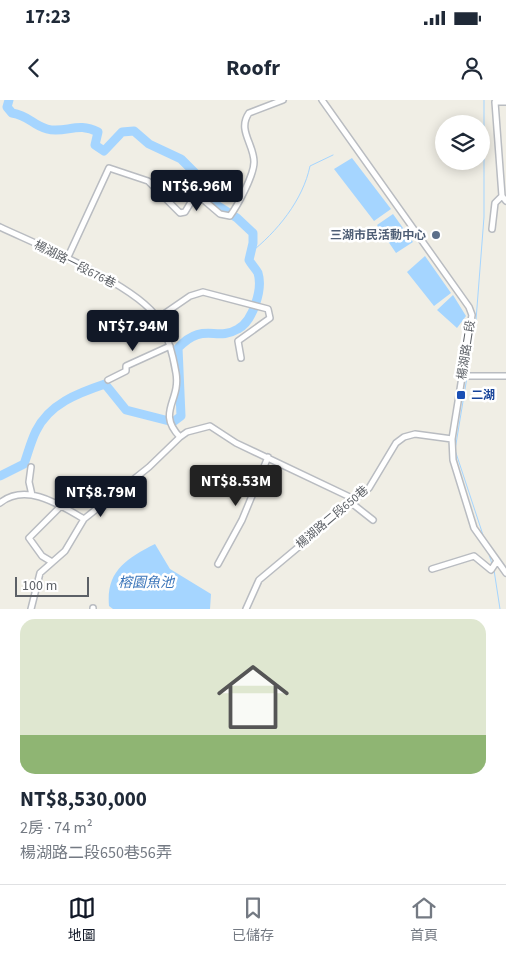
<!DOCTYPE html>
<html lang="zh-TW">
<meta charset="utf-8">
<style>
:root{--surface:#fff;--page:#f2f2f3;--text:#1f2937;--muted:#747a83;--line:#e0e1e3;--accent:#111827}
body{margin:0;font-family:"Source Sans 3","Noto Sans TC",sans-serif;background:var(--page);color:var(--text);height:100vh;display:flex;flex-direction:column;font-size:19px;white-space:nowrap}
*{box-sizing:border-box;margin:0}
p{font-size:16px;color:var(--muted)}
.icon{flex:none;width:28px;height:28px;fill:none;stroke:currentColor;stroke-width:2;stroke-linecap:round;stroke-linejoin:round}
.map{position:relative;height:509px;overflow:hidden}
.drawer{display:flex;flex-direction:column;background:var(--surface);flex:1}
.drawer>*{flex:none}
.fabs{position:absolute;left:435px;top:15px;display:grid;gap:10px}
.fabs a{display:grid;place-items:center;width:55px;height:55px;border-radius:50%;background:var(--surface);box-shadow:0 2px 12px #0003;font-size:25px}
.scale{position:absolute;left:15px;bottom:12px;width:74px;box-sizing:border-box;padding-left:5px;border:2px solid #5c6066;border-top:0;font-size:14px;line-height:18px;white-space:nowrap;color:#5c6066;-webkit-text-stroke:4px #fff;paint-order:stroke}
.price{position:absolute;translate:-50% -42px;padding:0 11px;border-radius:5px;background:var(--accent);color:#fff;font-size:16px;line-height:32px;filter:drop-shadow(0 1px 2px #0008)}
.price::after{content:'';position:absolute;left:50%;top:30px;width:15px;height:11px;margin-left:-8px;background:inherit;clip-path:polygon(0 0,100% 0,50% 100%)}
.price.current{background:#222;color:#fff}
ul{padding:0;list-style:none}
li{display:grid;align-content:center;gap:10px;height:265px;padding:0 20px}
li+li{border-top:1px solid var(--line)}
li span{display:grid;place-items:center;height:155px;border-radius:15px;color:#555}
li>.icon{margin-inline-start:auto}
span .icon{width:90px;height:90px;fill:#fffc;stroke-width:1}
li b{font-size:21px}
.status{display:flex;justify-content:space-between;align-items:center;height:35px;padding:0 25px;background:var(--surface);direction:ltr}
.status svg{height:14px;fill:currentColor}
header{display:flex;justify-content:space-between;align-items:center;height:65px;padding:0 20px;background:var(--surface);font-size:22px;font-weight:700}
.tabs{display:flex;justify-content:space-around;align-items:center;height:70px;border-top:1px solid var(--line);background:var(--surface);font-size:14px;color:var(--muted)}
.tabs a{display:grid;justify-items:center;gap:2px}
.tabs .current{color:var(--accent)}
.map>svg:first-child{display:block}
.water{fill:#a5d5ff}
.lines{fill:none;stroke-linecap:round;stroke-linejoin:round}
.stream{stroke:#a5d5ff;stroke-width:1}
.river{stroke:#a5d5ff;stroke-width:9}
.minor-casing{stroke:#b9bcc1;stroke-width:8}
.minor{stroke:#fff;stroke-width:5}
.service-dot{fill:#5c6f8a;stroke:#fff;stroke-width:2}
.transit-dot{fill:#1a4fb4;stroke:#fff;stroke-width:2}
.labels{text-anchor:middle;stroke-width:5;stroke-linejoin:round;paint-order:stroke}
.service-label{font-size:12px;font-weight:bold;fill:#4e5e75;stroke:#fff;text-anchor:end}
.street-label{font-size:12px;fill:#5c6066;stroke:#fff}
.transit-label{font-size:12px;font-weight:bold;fill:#164399;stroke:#fff;text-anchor:start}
.water-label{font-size:14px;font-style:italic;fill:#3a74b9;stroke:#fff}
</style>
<div class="status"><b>17:23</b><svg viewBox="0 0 49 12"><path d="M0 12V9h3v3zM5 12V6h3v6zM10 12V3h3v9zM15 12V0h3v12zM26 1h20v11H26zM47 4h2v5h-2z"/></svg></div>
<header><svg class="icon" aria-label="back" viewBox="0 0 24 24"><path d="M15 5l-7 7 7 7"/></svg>Roofr<svg class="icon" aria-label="person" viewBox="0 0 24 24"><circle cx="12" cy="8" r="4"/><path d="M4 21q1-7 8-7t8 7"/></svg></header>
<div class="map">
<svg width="506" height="509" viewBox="0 0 506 509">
<rect width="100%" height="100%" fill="#f0eee5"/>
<path class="water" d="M352,58L391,109L374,121L334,69Z
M393,114L413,142L396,153L377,125Z
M425,156L451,193L434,206L407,172Z
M453,195L466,216L457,228L437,210Z
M155,444L170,469L211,494L210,509H113L109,506C106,472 125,459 155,444Z"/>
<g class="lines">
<path class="stream" d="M250,153C277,132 303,100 310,66L333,55
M467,273L476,220L484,117V0
M467,277L455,350L484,438
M488,451L492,464
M494,470L500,509"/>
<path class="river" d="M0,376L24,364C28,353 31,341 36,331C49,304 78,293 105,284L126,310L173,322L181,316L178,248C203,221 216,242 238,229C253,221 263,189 258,173C256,169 251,164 249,160L253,143V133L237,118L215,104L203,93L196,74L181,59L149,44L134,31L122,32L104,51L95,45L98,32C78,21 65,34 47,29C32,25 30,16 12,13L7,7L9,0"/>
<defs>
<path id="minor" d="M322,0L469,207L472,215L452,339L453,360L474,428L506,473
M506,2H495L502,96L506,101
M0,127C38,145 137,185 158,219C167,234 173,255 176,273C181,301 156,312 180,337L187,332L210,326L236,343L354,399V405L373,420
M492,129L495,103L502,96
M67,159L109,68L148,81L180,113L185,112L194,97L199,96L220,114L230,116C238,105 254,75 254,62C254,44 237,30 249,13L283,0
M158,218L190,196L203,192L268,209L270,218L238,241L241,258
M461,276H506
M108,280L126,271V266L170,246
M31,367L29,382L32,395
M0,403C26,382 60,405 84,419
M52,462L42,456L29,438L61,406
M218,464L242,420L268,357
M432,469L474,456L491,470L497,461
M93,508V509
M31,509L40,473L65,451L84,419L149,367L180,337
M246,509L259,480L369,388L396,343L404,337L415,334L452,339"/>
</defs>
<use href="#minor" class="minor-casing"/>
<use href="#minor" class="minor"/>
</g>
<circle class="service-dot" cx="436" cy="135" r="5"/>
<rect class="transit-dot" x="456" y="290" width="10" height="10" rx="2.5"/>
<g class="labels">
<g class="service-label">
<text x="426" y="139">三湖市民活動中心</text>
</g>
<g class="street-label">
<text transform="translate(75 164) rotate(27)" y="4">楊湖路一段676巷</text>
<text transform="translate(466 250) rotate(-81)" y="4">楊湖路二段</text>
<text transform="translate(332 417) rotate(-40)" y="4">楊湖路二段650巷</text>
</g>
<g class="transit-label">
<text x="471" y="299">二湖</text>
</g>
<g class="water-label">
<text x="146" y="487">榕園魚池</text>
</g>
</g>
</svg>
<div class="fabs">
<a><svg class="icon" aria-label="layers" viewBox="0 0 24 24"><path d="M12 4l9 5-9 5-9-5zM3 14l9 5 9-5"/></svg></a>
</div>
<div class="scale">100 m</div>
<b class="price" style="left:197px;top:112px">NT$6.96M</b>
<b class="price" style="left:133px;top:252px">NT$7.94M</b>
<b class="price current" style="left:236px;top:407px">NT$8.53M</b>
<b class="price" style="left:101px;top:418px">NT$8.79M</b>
</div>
<section class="drawer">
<ul>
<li><span style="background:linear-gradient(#dfe7d0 75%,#8fb573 0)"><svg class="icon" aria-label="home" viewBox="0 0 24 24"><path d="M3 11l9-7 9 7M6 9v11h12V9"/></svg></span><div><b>NT$8,530,000</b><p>2房 · 74 m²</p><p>楊湖路二段650巷56弄</p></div></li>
</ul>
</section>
<nav class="tabs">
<a class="current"><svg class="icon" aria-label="map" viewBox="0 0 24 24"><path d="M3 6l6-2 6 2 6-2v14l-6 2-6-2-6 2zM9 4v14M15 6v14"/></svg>地圖</a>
<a><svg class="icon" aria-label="saved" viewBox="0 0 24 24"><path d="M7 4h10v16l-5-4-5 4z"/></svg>已儲存</a>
<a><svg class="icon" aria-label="home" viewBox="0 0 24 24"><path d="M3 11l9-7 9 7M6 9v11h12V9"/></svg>首頁</a>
</nav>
